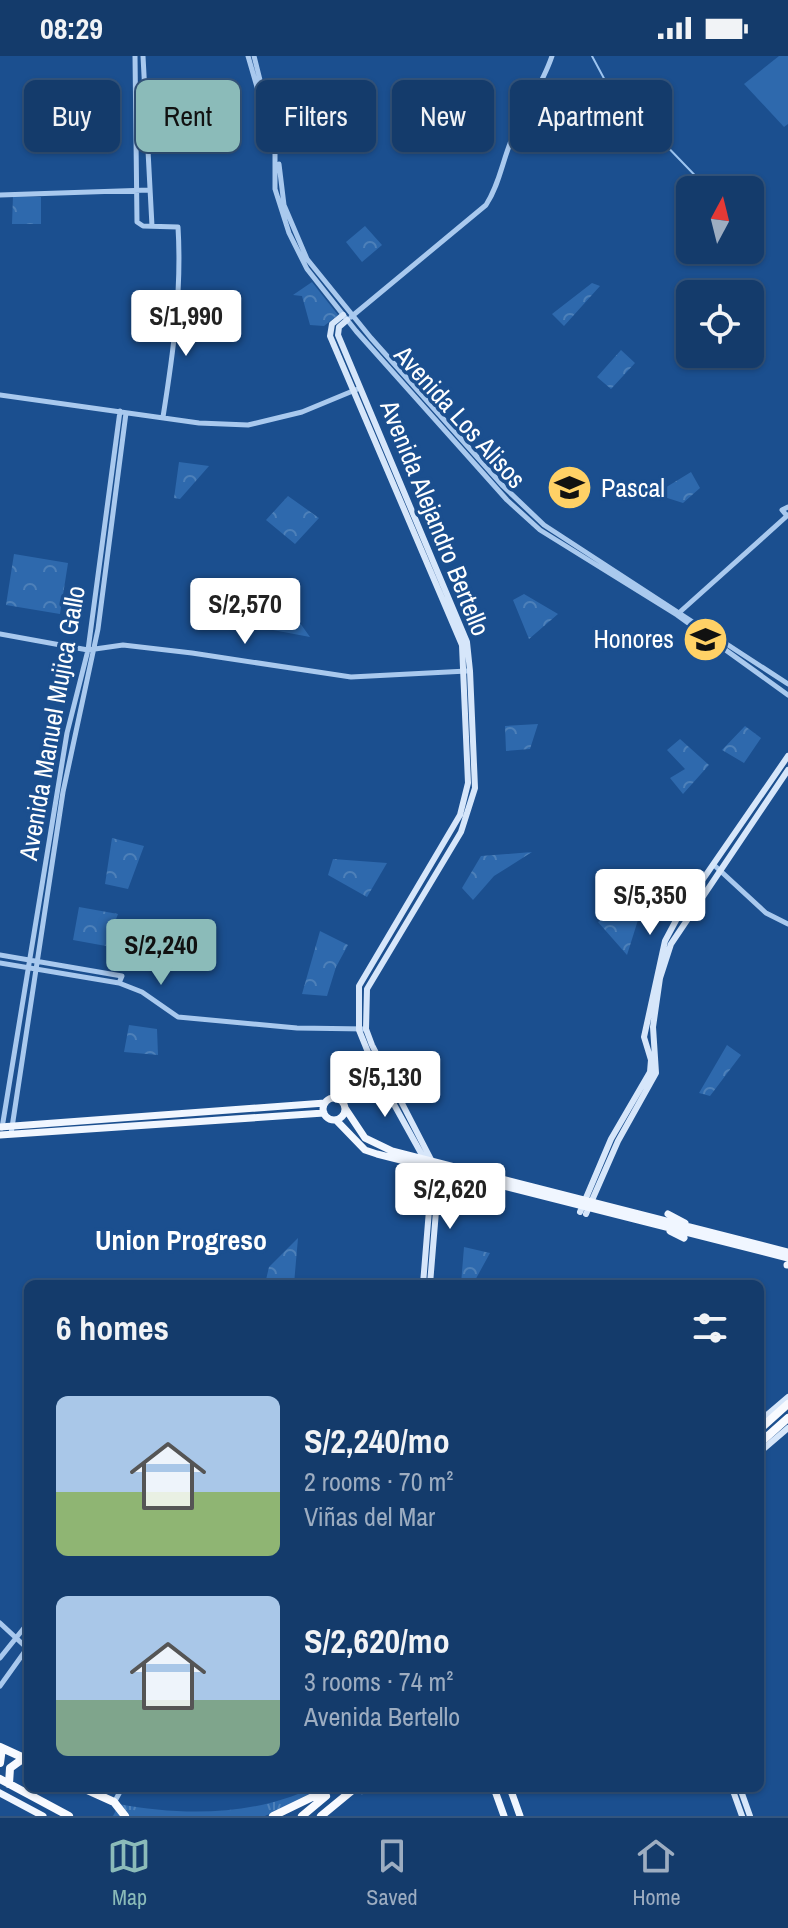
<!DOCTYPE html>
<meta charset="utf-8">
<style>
:root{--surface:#143b6b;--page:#214673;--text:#f1f3f6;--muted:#9dadc1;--line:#33557e;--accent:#8bbbb9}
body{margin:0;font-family:"Archivo Narrow",sans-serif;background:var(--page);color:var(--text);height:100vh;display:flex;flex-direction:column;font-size:30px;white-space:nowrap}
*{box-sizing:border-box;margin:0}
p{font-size:26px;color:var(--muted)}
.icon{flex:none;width:44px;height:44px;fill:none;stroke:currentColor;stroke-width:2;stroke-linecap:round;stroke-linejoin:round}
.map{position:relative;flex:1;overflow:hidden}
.panel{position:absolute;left:24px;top:1224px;width:740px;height:512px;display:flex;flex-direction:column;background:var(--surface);border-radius:12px;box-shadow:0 2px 6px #0004,0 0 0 2px var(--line)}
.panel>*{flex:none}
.banner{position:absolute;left:24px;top:24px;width:740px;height:72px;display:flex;gap:16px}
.needle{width:52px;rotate:7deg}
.controls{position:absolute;left:676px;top:120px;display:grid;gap:16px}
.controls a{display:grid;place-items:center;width:88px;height:88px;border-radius:12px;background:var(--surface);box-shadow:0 2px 6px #0004,0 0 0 2px var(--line);font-size:40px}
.price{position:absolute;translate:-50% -68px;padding:0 18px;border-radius:8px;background:#fff;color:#222;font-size:26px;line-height:52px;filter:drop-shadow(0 2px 4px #0008)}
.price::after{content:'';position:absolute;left:50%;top:48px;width:24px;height:18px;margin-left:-12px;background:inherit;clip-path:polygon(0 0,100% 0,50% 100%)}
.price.active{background:var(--accent);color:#111}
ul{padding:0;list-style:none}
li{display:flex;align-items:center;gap:24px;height:200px;padding:0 32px}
li span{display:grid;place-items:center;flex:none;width:224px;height:160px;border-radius:12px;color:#555}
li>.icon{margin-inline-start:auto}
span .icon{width:96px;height:96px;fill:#fffc;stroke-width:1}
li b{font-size:34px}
h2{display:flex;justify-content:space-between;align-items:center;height:96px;padding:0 32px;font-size:34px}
.chip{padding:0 28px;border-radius:12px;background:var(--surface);box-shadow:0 2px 6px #0004,0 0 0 2px var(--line);font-size:28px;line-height:72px}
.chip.active{background:var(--accent);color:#111}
.status{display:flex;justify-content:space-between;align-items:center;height:56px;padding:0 40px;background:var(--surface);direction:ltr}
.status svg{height:22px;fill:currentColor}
.tab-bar{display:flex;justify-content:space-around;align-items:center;height:112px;border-top:2px solid var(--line);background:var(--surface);font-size:22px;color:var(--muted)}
.tab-bar a{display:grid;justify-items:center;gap:4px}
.tab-bar .active{color:var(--accent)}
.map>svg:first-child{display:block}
.grass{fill:url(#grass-tufts)}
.park{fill:url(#park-crowns)}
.garden{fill:#2e69ad}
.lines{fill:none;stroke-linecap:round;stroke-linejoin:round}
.stream{stroke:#9cc4f0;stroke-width:2}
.tertiary{stroke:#a9c9ee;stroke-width:5}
.secondary{stroke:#d6e6fa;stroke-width:6}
.primary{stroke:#f0f6ff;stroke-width:7}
.trunk{stroke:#f8faff;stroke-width:8}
.labels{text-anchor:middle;stroke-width:7;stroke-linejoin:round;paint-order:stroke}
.street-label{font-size:26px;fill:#fff;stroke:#1b4f8f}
.poi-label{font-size:26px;fill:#fff;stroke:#1b4f8f;text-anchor:start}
.neighbourhood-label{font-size:28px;font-weight:bold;fill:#fff;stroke:#1b4f8f}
</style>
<div class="status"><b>08:29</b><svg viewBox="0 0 49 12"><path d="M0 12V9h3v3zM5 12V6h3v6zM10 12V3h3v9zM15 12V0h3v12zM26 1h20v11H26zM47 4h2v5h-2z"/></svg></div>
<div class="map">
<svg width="788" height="1760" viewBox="0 0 788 1760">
<defs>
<pattern id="grass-tufts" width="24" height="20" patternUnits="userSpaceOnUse" patternTransform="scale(2)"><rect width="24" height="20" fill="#2e69ad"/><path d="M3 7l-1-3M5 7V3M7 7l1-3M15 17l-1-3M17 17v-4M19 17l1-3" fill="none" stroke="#4d80b9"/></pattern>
<pattern id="park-crowns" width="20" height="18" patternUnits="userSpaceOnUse" patternTransform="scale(2)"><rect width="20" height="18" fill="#2e69ad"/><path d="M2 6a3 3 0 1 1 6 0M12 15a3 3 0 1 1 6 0" fill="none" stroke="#4d80b9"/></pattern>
</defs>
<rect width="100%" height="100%" fill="#1b4f8f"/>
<path class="grass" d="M312,1732H326L265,1760H113L119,1748C182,1760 253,1760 312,1732Z"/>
<path class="park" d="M13,140L41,141V168H12Z
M365,170L382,189L362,206L346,186Z
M312,226L338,259L324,270L310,269L302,240L293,239Z
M592,227L600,230L564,270L552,258Z
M222,239L228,270L179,272L182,241Z
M621,294L635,307L611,333L597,321Z
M179,406L209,410L180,443L174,442Z
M691,416L700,432L683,447L655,438Z
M288,440L319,462L295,488L266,464Z
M14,498L68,507L60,558L6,549Z
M524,538L558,558L529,583L513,544Z
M287,546L300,557L295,560L310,581L273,574V562L269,558Z
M538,668L530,693L506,695L505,670Z
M745,670L761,682L744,707L722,694Z
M680,683L709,709L683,738L670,722L685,713L667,694Z
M112,782L144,790L128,833L105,828Z
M532,796L494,820L473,844L462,832L481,800Z
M333,803L387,807L367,841L328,819Z
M645,825L656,836L638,864L627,899L598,866Z
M79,851L118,858L106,890L73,884Z
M320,875L348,889L336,911L327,940L302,938Z
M129,969L157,973L158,999L124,996Z
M727,989L741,999L710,1040L699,1037Z
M298,1182L294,1228H265L269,1211Z
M464,1191L490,1197L473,1228H461Z"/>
<path class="garden" d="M779,0H788V68L784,71L744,28Z"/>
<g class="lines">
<path class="stream" d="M592,0L607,28L709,134"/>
<path class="tertiary" d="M135,0L137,166L143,170L178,171C182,235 173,298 163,361
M143,0L152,170
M248,0L275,93V133L289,177L307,213L356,275L507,444L540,474L677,559L788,639
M254,0L276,88
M279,108L284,149L307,203L371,282L503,430L544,469L788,628
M0,139L149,134
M351,261L486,149C499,129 502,107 511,85C523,55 542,30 552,0
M0,339L199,367L248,369L302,356L360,332
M787,460L782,454L788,451
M681,555L788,459
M0,578L88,594L123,589L192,597L351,621L467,615
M714,809L766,857L788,868
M0,899L122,920L119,927
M0,907L119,927L142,936L178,961L297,972L366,973
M2,1072L67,677L88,594L120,355
M11,1078L63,736L98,573L126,357
M0,1567L28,1593
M0,1602L28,1567
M0,1630L28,1591
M115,1745L122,1732"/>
<path class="secondary" d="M343,259L332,268L330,280L462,589L468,727L460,759L359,930V974L376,1016L432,1117L423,1228
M347,264L339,271L338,279L467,586L470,615L475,732L461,776L367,933L366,973L372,989L439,1119L430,1228
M580,1156L611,1083L650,1016L651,1004L644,981L665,885L681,855L788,700
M586,1158L618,1085L656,1017L653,971L660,922L671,888L788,714
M760,1365L788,1341
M760,1396L788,1372
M732,1732L742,1760
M740,1732L750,1760
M362,1735L366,1732"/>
<path class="primary" d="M323 1053a11 11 0 1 1 22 0a11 11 0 1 1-22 0Z
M345,1052L365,1082L392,1095L788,1196
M336,1064L365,1094L377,1098L788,1202
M0,1071L325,1047
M0,1079L324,1057
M668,1158L685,1167
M670,1175L684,1182
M787,1209H788
M494,1732L504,1760
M510,1732L520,1760
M0,1737L43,1760"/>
<path class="trunk" d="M760,1373L788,1348
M760,1387L788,1362
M0,1691L24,1702
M0,1707L2,1692
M0,1723L69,1760
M9,1728L10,1712L24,1702
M83,1732L114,1746L125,1760
M273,1760L331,1732
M302,1760L326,1740
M321,1760L355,1732"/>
</g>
<defs>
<symbol id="university-disc" viewBox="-11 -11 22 22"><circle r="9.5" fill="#ffd166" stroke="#1b4f8f"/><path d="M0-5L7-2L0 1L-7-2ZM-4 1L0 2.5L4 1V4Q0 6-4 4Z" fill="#111"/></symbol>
</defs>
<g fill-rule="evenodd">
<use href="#university-disc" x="544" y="406" width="51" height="51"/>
<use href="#university-disc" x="680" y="558" width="51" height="51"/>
</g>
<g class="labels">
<g class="street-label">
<text transform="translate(460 361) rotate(48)" y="9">Avenida Los Alisos</text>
<text transform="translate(435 462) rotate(68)" y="9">Avenida Alejandro Bertello</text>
<text transform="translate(52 667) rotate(-80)" y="9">Avenida Manuel Mujica Gallo</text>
</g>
<g class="poi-label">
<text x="601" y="441">Pascal</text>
<text x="674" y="592" text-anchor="end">Honores</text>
</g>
<g class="neighbourhood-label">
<text x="181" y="1194">Union Progreso</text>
</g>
</g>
</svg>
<div class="controls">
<a><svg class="needle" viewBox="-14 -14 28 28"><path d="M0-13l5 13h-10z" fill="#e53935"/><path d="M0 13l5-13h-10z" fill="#9dadc1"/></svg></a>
<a><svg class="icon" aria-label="locate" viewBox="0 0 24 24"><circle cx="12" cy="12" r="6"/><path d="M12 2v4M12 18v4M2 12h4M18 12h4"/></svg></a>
</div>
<b class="price" style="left:186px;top:302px">S/1,990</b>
<b class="price" style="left:245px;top:590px">S/2,570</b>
<b class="price" style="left:650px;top:881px">S/5,350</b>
<b class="price active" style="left:161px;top:931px">S/2,240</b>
<b class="price" style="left:385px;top:1063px">S/5,130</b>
<b class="price" style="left:450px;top:1175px">S/2,620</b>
<div class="banner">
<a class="chip">Buy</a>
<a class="chip active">Rent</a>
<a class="chip">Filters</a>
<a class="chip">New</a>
<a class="chip">Apartment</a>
</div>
<section class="panel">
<h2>6 homes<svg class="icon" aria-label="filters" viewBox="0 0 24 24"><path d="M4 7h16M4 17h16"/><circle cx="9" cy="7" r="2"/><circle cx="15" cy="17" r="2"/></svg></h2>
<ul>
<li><span style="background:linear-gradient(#a9c7e8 60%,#8fb573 0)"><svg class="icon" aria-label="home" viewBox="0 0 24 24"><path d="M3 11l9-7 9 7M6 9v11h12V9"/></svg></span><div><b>S/2,240/mo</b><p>2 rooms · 70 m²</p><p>Viñas del Mar</p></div></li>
<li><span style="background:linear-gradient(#a9c7e8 65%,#7fa58c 0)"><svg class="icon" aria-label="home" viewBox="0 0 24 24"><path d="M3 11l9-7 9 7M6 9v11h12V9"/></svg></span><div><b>S/2,620/mo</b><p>3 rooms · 74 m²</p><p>Avenida Bertello</p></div></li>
</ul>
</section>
</div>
<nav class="tab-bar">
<a class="active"><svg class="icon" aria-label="map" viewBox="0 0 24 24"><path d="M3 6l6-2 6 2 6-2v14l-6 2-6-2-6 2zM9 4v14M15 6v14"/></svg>Map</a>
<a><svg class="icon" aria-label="saved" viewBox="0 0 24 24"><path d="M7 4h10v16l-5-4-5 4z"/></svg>Saved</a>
<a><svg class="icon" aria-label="home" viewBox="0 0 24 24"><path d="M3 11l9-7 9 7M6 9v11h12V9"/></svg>Home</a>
</nav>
